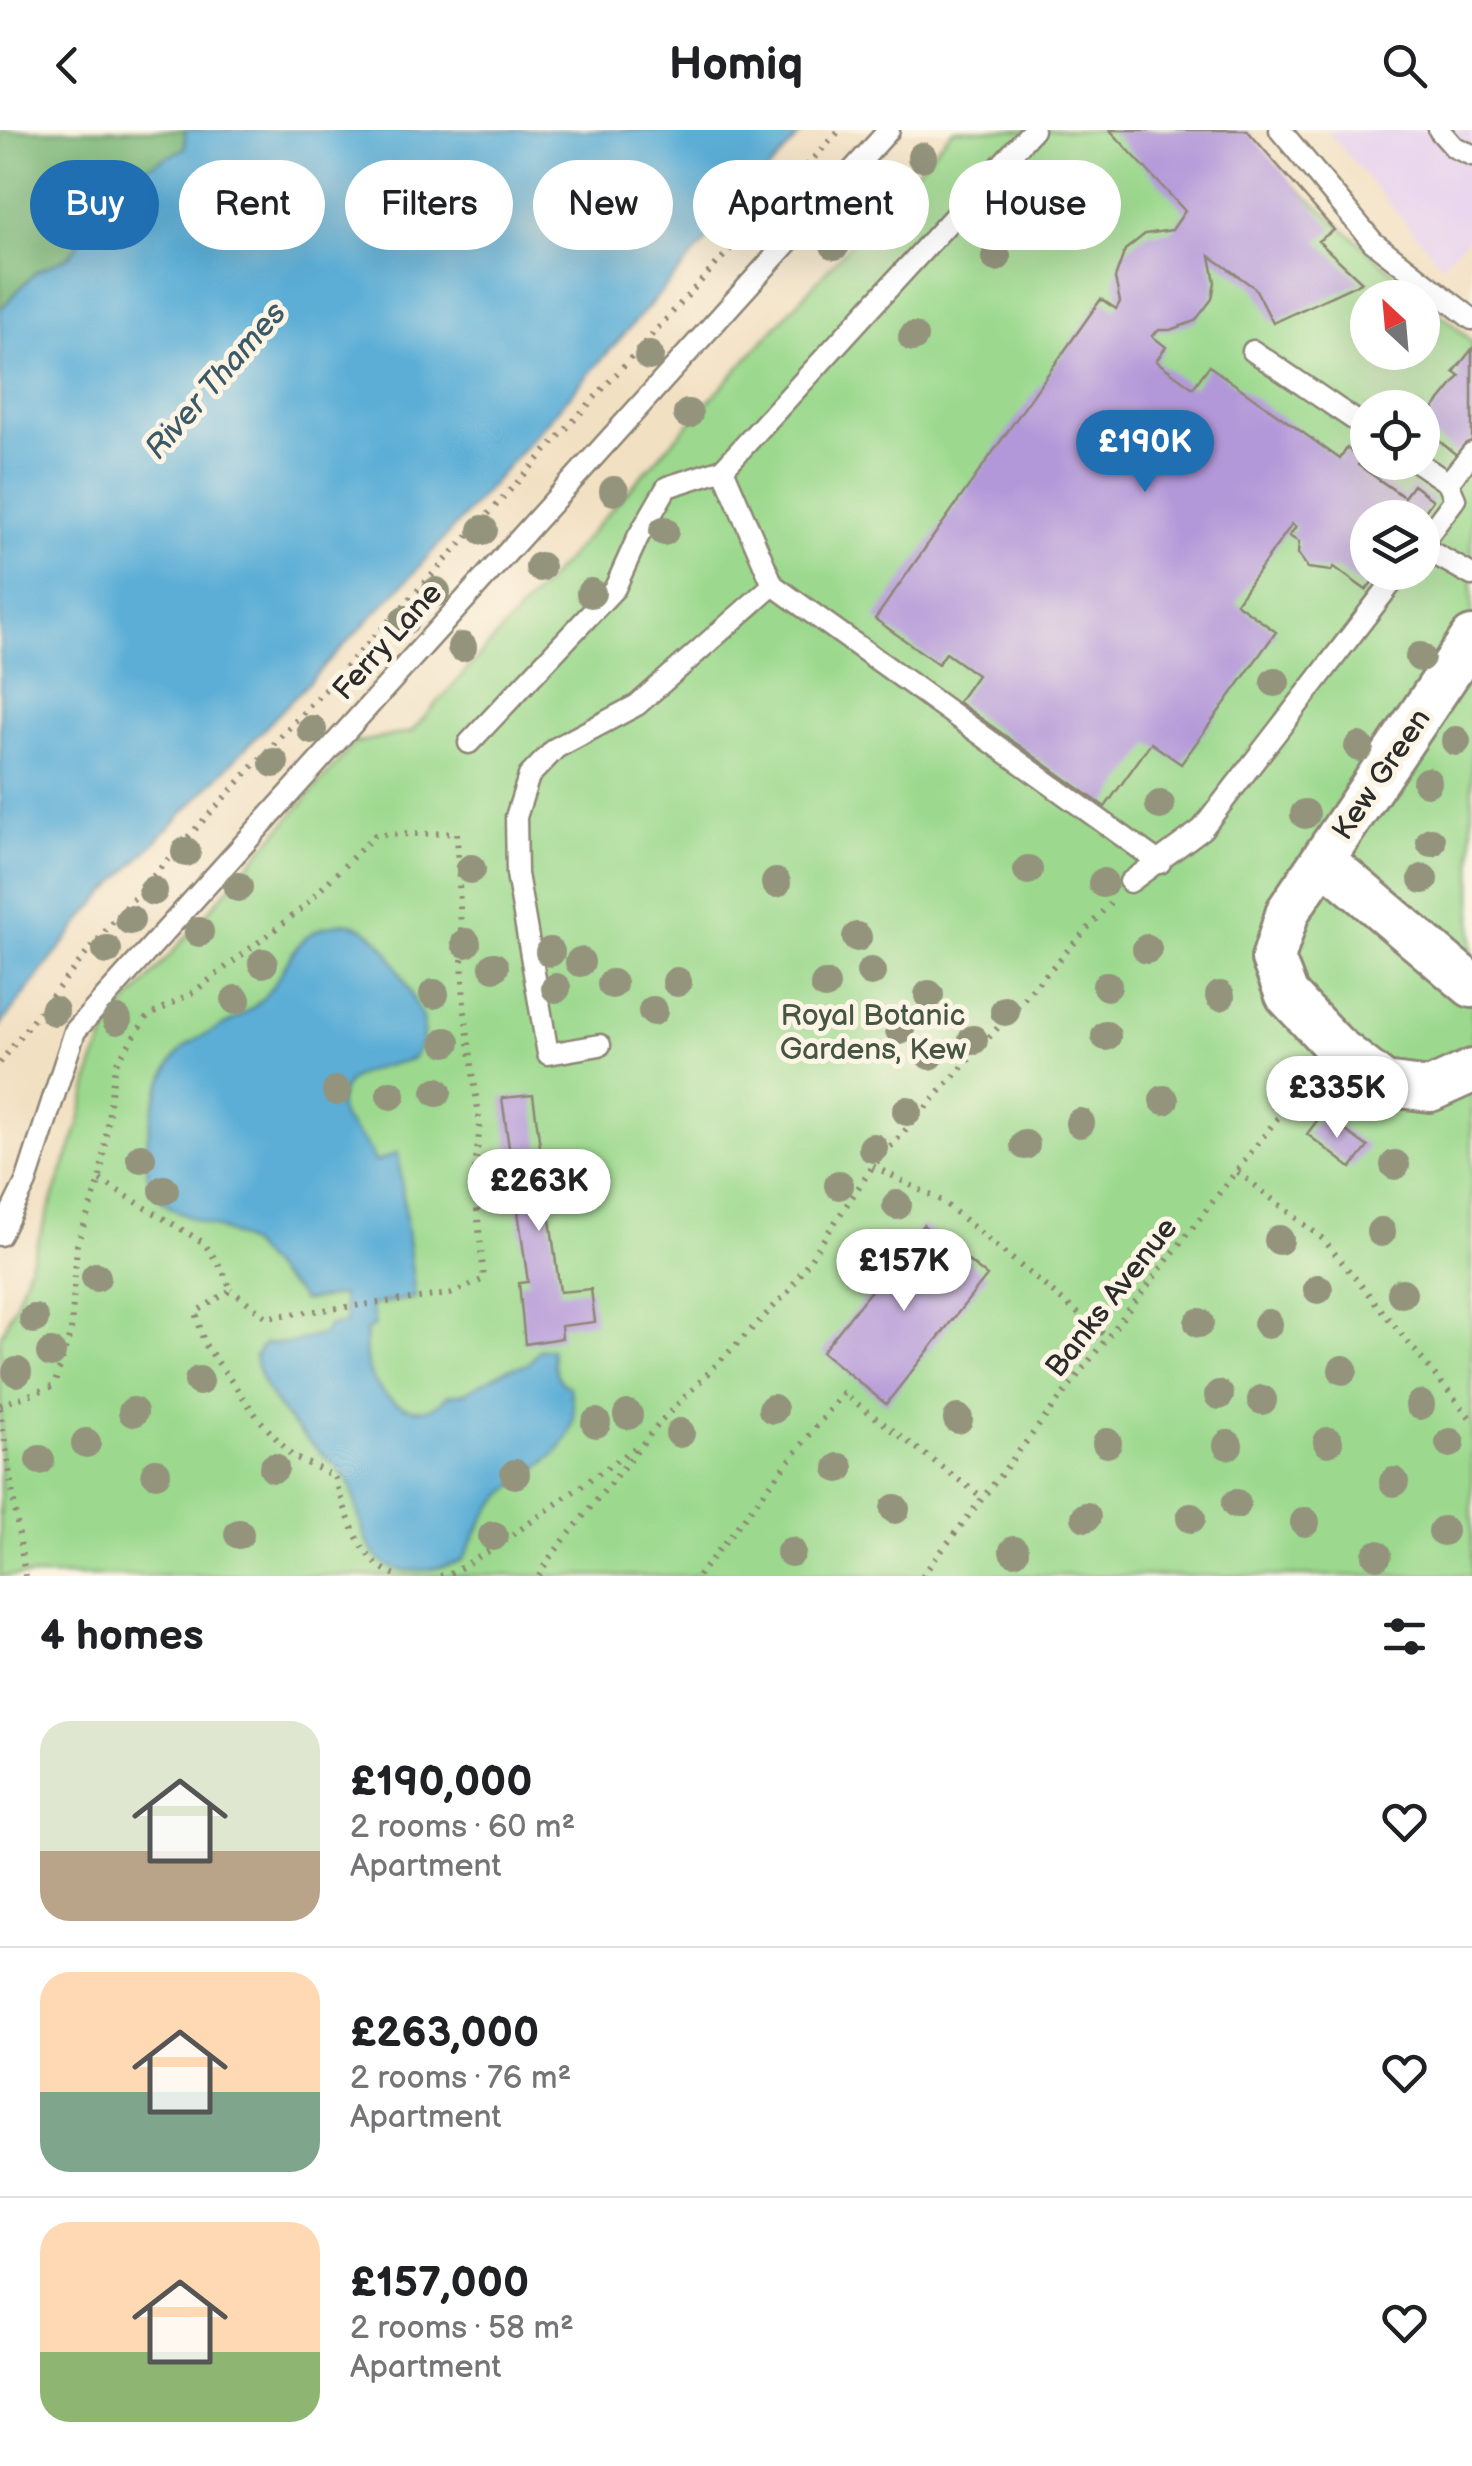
<!DOCTYPE html>
<meta charset="utf-8">
<style>
:root{--surface:#fff;--page:#f6f6f6;--text:#202124;--muted:#757577;--line:#e0e0e0;--accent:#1f6fb2}
body{margin:0;font-family:"Balsamiq Sans",sans-serif;background:var(--page);color:var(--text);height:100vh;display:flex;flex-direction:column;font-size:38px;white-space:nowrap}
*{box-sizing:border-box;margin:0}
p{font-size:32px;color:var(--muted)}
.icon{flex:none;width:55px;height:55px;fill:none;stroke:currentColor;stroke-width:2;stroke-linecap:round;stroke-linejoin:round}
.map{position:relative;height:1446px;overflow:hidden}
.side{display:flex;flex-direction:column;background:var(--surface);flex:1}
.side>*{flex:none}
.top-card{position:absolute;left:30px;top:30px;width:1412px;height:90px;display:flex;gap:20px}
.needle{width:65px;rotate:334deg}
.tools{position:absolute;left:1350px;top:150px;display:grid;gap:20px}
.tools a{display:grid;place-items:center;width:90px;height:90px;border-radius:50%;background:var(--surface);box-shadow:0 10px 40px #0002;font-size:50px}
.price{position:absolute;translate:-50% -85px;padding:0 22px;border-radius:35px;background:#fff;color:#222;font-size:32px;line-height:65px;filter:drop-shadow(0 2px 5px #0008)}
.price::after{content:'';position:absolute;left:50%;top:60px;width:30px;height:22px;margin-left:-15px;background:inherit;clip-path:polygon(0 0,100% 0,50% 100%)}
.price.selected{background:var(--accent);color:#fff}
ul{padding:0;list-style:none}
li{display:flex;align-items:center;gap:30px;height:250px;padding:0 40px}
li+li{border-top:2px solid var(--line)}
li span{display:grid;place-items:center;flex:none;width:280px;height:200px;border-radius:30px;color:#555}
li>.icon{margin-inline-start:auto}
span .icon{width:120px;height:120px;fill:#fffc;stroke-width:1}
li b{font-size:42px}
h2{display:flex;justify-content:space-between;align-items:center;height:120px;padding:0 40px;font-size:42px}
.tag{padding:0 35px;border-radius:45px;background:var(--surface);box-shadow:0 10px 40px #0002;font-size:35px;line-height:90px}
.tag.selected{background:var(--accent);color:#fff}
header{display:flex;justify-content:space-between;align-items:center;height:130px;padding:0 40px;background:var(--surface);font-size:45px;font-weight:800}
.map>svg:first-child{display:block}
.built{fill:#e7d2ef}
.green{fill:#9cd98e;stroke:#64825c;stroke-width:2.5;fill-rule:evenodd}
.forest{fill:#7db979;stroke:#547252;stroke-width:2.5}
.water{fill:#5caed7;stroke:#446c81;stroke-width:2.5}
.building{fill:#b398d9}
.lines{fill:none;stroke-linecap:round;stroke-linejoin:round}
.lane-casing{stroke:#8e8676;stroke-width:25}
.street-casing{stroke:#8e8676;stroke-width:48}
.path{stroke:#8e8676;stroke-width:6;stroke-dasharray:2.5 8;stroke-linecap:butt}
.lane{stroke:#fff;stroke-width:20}
.street{stroke:#fff;stroke-width:42}
.tree{fill:#94947d}
.labels{text-anchor:middle;stroke-width:10;stroke-linejoin:round;paint-order:stroke}
.street-label{font-size:30px;fill:#2b2b2b;stroke:#fcf5e5}
.park-label{font-size:30px;fill:#475644;stroke:#fcf5e5}
.water-label{font-size:32px;font-style:italic;fill:#3c5967;stroke:#fcf5e5}
</style>
<header><svg class="icon" aria-label="back" viewBox="0 0 24 24"><path d="M15 5l-7 7 7 7"/></svg>Homiq<svg class="icon" aria-label="search" viewBox="0 0 24 24"><circle cx="10" cy="10" r="6"/><path d="M15 15l6 6"/></svg></header>
<div class="map">
<svg width="1472" height="1446" viewBox="0 0 1472 1446">
<rect width="100%" height="100%" fill="#fcf5e5"/>
<filter id="ink" filterUnits="userSpaceOnUse"><feTurbulence type="fractalNoise" baseFrequency=".01" numOctaves="2"/><feDisplacementMap in="SourceGraphic" scale="20" xChannelSelector="R" yChannelSelector="G"/><feConvolveMatrix kernelMatrix="1 2 1 2 8 2 1 2 1" color-interpolation-filters="sRGB"/></filter>
<filter id="wash" filterUnits="userSpaceOnUse"><feTurbulence type="fractalNoise" baseFrequency=".0048" numOctaves="4" result="noise"/><feDisplacementMap in="SourceGraphic" scale="40" xChannelSelector="R" yChannelSelector="G"/><feGaussianBlur stdDeviation="2.25" result="paint"/><feColorMatrix in="noise" values="0 0 0 0 0 0 0 0 0 0 0 0 0 0 0 0 0 1.4 0 .05"/><feComposite in="paint" operator="in"/></filter>
<g filter="url(#wash)">
<rect width="100%" height="100%" fill="#f2e0c2"/>
<path class="built" d="M1326,0H1472V104L1441,134Z"/>
<path class="green" d="M953,0H1232L1421,167L1368,168V222H1422L1423,168L1472,212V1446H0V1207L17,1170L79,995L93,936L110,894L355,613L411,602ZM1368,278H1422V332H1368ZM1368,388H1422V442H1368Z"/>
<path class="forest" d="M0,0H185L186,18L139,41L117,81L90,99L69,126L34,143L0,180Z"/>
<path class="water" d="M185,0H804L410,447L89,781L0,896V180L35,143L69,126L90,98L117,81L139,41L185,18Z
M348,793C388,800 404,855 423,888C425,903 423,917 412,929C388,937 344,938 340,971C339,979 341,987 347,993C358,1008 369,1013 375,1032L398,1023L415,1168L371,1175L375,1195L366,1201C365,1216 364,1235 373,1249C388,1276 425,1293 447,1266L464,1263L508,1239L528,1234L539,1220L551,1219C554,1234 554,1249 569,1257C592,1323 527,1335 493,1376C480,1391 473,1412 463,1430C443,1438 409,1446 388,1436C361,1421 359,1379 350,1354C344,1340 328,1330 318,1320C293,1297 259,1261 255,1226L264,1214L291,1213L324,1204L328,1196L346,1193L342,1165L302,1171C298,1160 289,1157 281,1149C268,1137 259,1121 244,1111C216,1091 163,1090 150,1052C138,1020 158,939 185,917C207,900 236,893 257,874C294,840 286,797 348,793Z"/>
<g id="blocks">
<path class="building" d="M1110,0H1247L1334,100L1318,111L1362,152L1273,193L1255,158L1210,126L1215,152L1212,169L1195,191L1170,200H1159L1152,206L1166,217L1156,231L1193,258L1209,236L1340,329L1347,318L1362,330L1358,335L1404,367L1413,355L1433,370L1421,387L1415,383L1412,388H1368V442H1380L1366,460L1334,437L1331,441L1308,438L1298,424L1299,412L1289,406L1296,397L1292,394L1236,473L1276,502L1181,634L1151,613L1105,677L958,572L977,545L946,523L938,534L875,489L1101,169L1116,179L1120,172L1115,148L1125,120L1145,104L1172,100L1185,81Z
M1472,219V310L1459,327L1422,297V293L1460,246L1454,242Z
M533,965L560,1162L591,1159L595,1192L561,1196L562,1208L525,1214L519,1153L528,1152L502,968Z
M1322,984L1368,1017L1351,1038L1307,1004Z
M923,1095L987,1146L886,1274L822,1222Z"/>
</g>
</g>
<g filter="url(#ink)">
<use href="#blocks" fill-opacity="0" stroke="#8e8676" stroke-width="2.5"/>
<g class="lines">
<defs>
<path id="lane" d="M1280,0L1373,112L1472,189
M1439,0L1454,17L1472,25
M1253,221L1368,299
M1417,332L1448,353
M1422,413L1455,369L1448,353L1472,323
M1422,417L1472,445
M773,455L723,339L1033,0
M469,613L615,458L638,407L667,357L723,339
M1130,752L1202,699L1400,442
M600,915L548,924L517,744L516,687L529,646L556,618L637,575L773,455L1160,733
M0,1105L26,1052L75,901L889,0"/>
<path id="street" d="M1472,508L1288,781L1273,829L1287,865L1336,917L1384,954L1430,960L1472,941
M1323,730L1472,856"/>
</defs>
<use href="#lane" class="lane-casing"/>
<use href="#street" class="street-casing"/>
<path class="path" d="M0,933C122,769 266,624 405,474C551,317 694,157 840,0
M873,1036L942,1071L1108,1208
M1238,1042L1323,1109L1472,1290
M100,1050L204,1113L222,1139L231,1160L196,1182L204,1213L258,1288L292,1326L334,1346C347,1381 358,1437 401,1446
M0,1275L54,1256L71,1201L77,1115L100,1050L115,935L147,887L195,861L300,780L375,705L457,703L464,875L480,995L474,1049L484,1149L450,1164L267,1187L231,1160
M0,1278L25,1446
M440,1446L450,1444L494,1418L639,1315
M539,1446L547,1431L661,1291L788,1162L873,1036L1113,770
M698,1446L843,1263L982,1367
M922,1446L1311,945"/>
<use href="#lane" class="lane"/>
<use href="#street" class="street"/>
</g>
<g class="tree">
<circle cx="922" cy="27" r="15"/>
<circle cx="1054" cy="44" r="15"/>
<circle cx="1088" cy="75" r="15"/>
<circle cx="835" cy="115" r="15"/>
<circle cx="996" cy="127" r="15"/>
<circle cx="913" cy="207" r="15"/>
<circle cx="649" cy="226" r="15"/>
<circle cx="688" cy="284" r="15"/>
<circle cx="614" cy="361" r="15"/>
<circle cx="483" cy="400" r="15"/>
<circle cx="664" cy="401" r="15"/>
<circle cx="540" cy="437" r="15"/>
<circle cx="436" cy="462" r="15"/>
<circle cx="591" cy="463" r="15"/>
<circle cx="405" cy="490" r="15"/>
<circle cx="462" cy="517" r="15"/>
<circle cx="1420" cy="527" r="15"/>
<circle cx="1275" cy="552" r="15"/>
<circle cx="312" cy="600" r="15"/>
<circle cx="1456" cy="611" r="15"/>
<circle cx="1359" cy="617" r="15"/>
<circle cx="274" cy="633" r="15"/>
<circle cx="1427" cy="652" r="15"/>
<circle cx="1160" cy="675" r="15"/>
<circle cx="1305" cy="684" r="15"/>
<circle cx="1431" cy="712" r="15"/>
<circle cx="186" cy="722" r="15"/>
<circle cx="471" cy="739" r="15"/>
<circle cx="1028" cy="740" r="15"/>
<circle cx="1423" cy="749" r="15"/>
<circle cx="776" cy="753" r="15"/>
<circle cx="1103" cy="753" r="15"/>
<circle cx="238" cy="757" r="15"/>
<circle cx="153" cy="761" r="15"/>
<circle cx="130" cy="790" r="15"/>
<circle cx="199" cy="802" r="15"/>
<circle cx="857" cy="807" r="15"/>
<circle cx="466" cy="813" r="15"/>
<circle cx="1147" cy="819" r="15"/>
<circle cx="107" cy="820" r="15"/>
<circle cx="550" cy="822" r="15"/>
<circle cx="580" cy="832" r="15"/>
<circle cx="263" cy="833" r="15"/>
<circle cx="494" cy="837" r="15"/>
<circle cx="871" cy="842" r="15"/>
<circle cx="677" cy="852" r="15"/>
<circle cx="612" cy="854" r="15"/>
<circle cx="825" cy="855" r="15"/>
<circle cx="1107" cy="856" r="15"/>
<circle cx="556" cy="858" r="15"/>
<circle cx="434" cy="864" r="15"/>
<circle cx="929" cy="865" r="15"/>
<circle cx="1220" cy="866" r="15"/>
<circle cx="236" cy="870" r="15"/>
<circle cx="54" cy="881" r="15"/>
<circle cx="653" cy="881" r="15"/>
<circle cx="1005" cy="881" r="15"/>
<circle cx="117" cy="890" r="15"/>
<circle cx="900" cy="900" r="15"/>
<circle cx="1106" cy="906" r="15"/>
<circle cx="973" cy="910" r="15"/>
<circle cx="446" cy="912" r="15"/>
<circle cx="930" cy="925" r="15"/>
<circle cx="337" cy="961" r="15"/>
<circle cx="437" cy="962" r="15"/>
<circle cx="391" cy="965" r="15"/>
<circle cx="1164" cy="970" r="15"/>
<circle cx="907" cy="981" r="15"/>
<circle cx="1080" cy="993" r="15"/>
<circle cx="1025" cy="1015" r="15"/>
<circle cx="873" cy="1018" r="15"/>
<circle cx="141" cy="1028" r="15"/>
<circle cx="1395" cy="1035" r="15"/>
<circle cx="839" cy="1055" r="15"/>
<circle cx="164" cy="1060" r="15"/>
<circle cx="897" cy="1075" r="15"/>
<circle cx="1381" cy="1102" r="15"/>
<circle cx="1279" cy="1110" r="15"/>
<circle cx="96" cy="1147" r="15"/>
<circle cx="1318" cy="1159" r="15"/>
<circle cx="1402" cy="1163" r="15"/>
<circle cx="34" cy="1189" r="15"/>
<circle cx="1199" cy="1193" r="15"/>
<circle cx="1268" cy="1194" r="15"/>
<circle cx="51" cy="1223" r="15"/>
<circle cx="1343" cy="1240" r="15"/>
<circle cx="17" cy="1242" r="15"/>
<circle cx="199" cy="1251" r="15"/>
<circle cx="1219" cy="1265" r="15"/>
<circle cx="1262" cy="1270" r="15"/>
<circle cx="1420" cy="1275" r="15"/>
<circle cx="773" cy="1279" r="15"/>
<circle cx="133" cy="1282" r="15"/>
<circle cx="628" cy="1285" r="15"/>
<circle cx="958" cy="1289" r="15"/>
<circle cx="596" cy="1293" r="15"/>
<circle cx="680" cy="1303" r="15"/>
<circle cx="1328" cy="1312" r="15"/>
<circle cx="86" cy="1313" r="15"/>
<circle cx="1107" cy="1313" r="15"/>
<circle cx="1450" cy="1313" r="15"/>
<circle cx="1228" cy="1315" r="15"/>
<circle cx="40" cy="1330" r="15"/>
<circle cx="274" cy="1338" r="15"/>
<circle cx="839" cy="1338" r="15"/>
<circle cx="156" cy="1343" r="15"/>
<circle cx="515" cy="1344" r="15"/>
<circle cx="1394" cy="1352" r="15"/>
<circle cx="1236" cy="1374" r="15"/>
<circle cx="895" cy="1379" r="15"/>
<circle cx="1086" cy="1387" r="15"/>
<circle cx="1191" cy="1388" r="15"/>
<circle cx="1305" cy="1392" r="15"/>
<circle cx="1443" cy="1401" r="15"/>
<circle cx="239" cy="1404" r="15"/>
<circle cx="493" cy="1406" r="15"/>
<circle cx="1014" cy="1421" r="15"/>
<circle cx="791" cy="1422" r="15"/>
<circle cx="1377" cy="1425" r="15"/>
</g>
</g>
<g class="labels">
<g class="street-label">
<text transform="translate(387 511) rotate(-48)" y="10">Ferry Lane</text>
<text transform="translate(1381 644) rotate(-56)" y="10">Kew Green</text>
<text transform="translate(1111 1167) rotate(-52)" y="10">Banks Avenue</text>
</g>
<g class="park-label">
<text x="873" y="895">Royal Botanic<tspan x="873" dy="34">Gardens, Kew</tspan></text>
</g>
<g class="water-label">
<text transform="translate(215 250) rotate(-49)" y="11">River Thames</text>
</g>
</g>
</svg>
<div class="tools">
<a><svg class="needle" viewBox="-14 -14 28 28"><path d="M0-13l5 13h-10z" fill="#e53935"/><path d="M0 13l5-13h-10z" fill="#757577"/></svg></a>
<a><svg class="icon" aria-label="locate" viewBox="0 0 24 24"><circle cx="12" cy="12" r="6"/><path d="M12 2v4M12 18v4M2 12h4M18 12h4"/></svg></a>
<a><svg class="icon" aria-label="layers" viewBox="0 0 24 24"><path d="M12 4l9 5-9 5-9-5zM3 14l9 5 9-5"/></svg></a>
</div>
<b class="price selected" style="left:1145px;top:365px">£190K</b>
<b class="price" style="left:1337px;top:1011px">£335K</b>
<b class="price" style="left:539px;top:1104px">£263K</b>
<b class="price" style="left:904px;top:1184px">£157K</b>
<div class="top-card">
<a class="tag selected">Buy</a>
<a class="tag">Rent</a>
<a class="tag">Filters</a>
<a class="tag">New</a>
<a class="tag">Apartment</a>
<a class="tag">House</a>
</div>
</div>
<section class="side">
<h2>4 homes<svg class="icon" aria-label="filters" viewBox="0 0 24 24"><path d="M4 7h16M4 17h16"/><circle cx="9" cy="7" r="2"/><circle cx="15" cy="17" r="2"/></svg></h2>
<ul>
<li><span style="background:linear-gradient(#dfe7d0 65%,#b9a48a 0)"><svg class="icon" aria-label="home" viewBox="0 0 24 24"><path d="M3 11l9-7 9 7M6 9v11h12V9"/></svg></span><div><b>£190,000</b><p>2 rooms · 60 m²</p><p>Apartment</p></div><svg class="icon" aria-label="heart" viewBox="0 0 24 24"><path d="M12 20l-8-8c-3-5 5-10 8-4 3-6 11-1 8 4z"/></svg></li>
<li><span style="background:linear-gradient(#ffd9b3 60%,#7fa58c 0)"><svg class="icon" aria-label="home" viewBox="0 0 24 24"><path d="M3 11l9-7 9 7M6 9v11h12V9"/></svg></span><div><b>£263,000</b><p>2 rooms · 76 m²</p><p>Apartment</p></div><svg class="icon" aria-label="heart" viewBox="0 0 24 24"><path d="M12 20l-8-8c-3-5 5-10 8-4 3-6 11-1 8 4z"/></svg></li>
<li><span style="background:linear-gradient(#ffd9b3 65%,#8fb573 0)"><svg class="icon" aria-label="home" viewBox="0 0 24 24"><path d="M3 11l9-7 9 7M6 9v11h12V9"/></svg></span><div><b>£157,000</b><p>2 rooms · 58 m²</p><p>Apartment</p></div><svg class="icon" aria-label="heart" viewBox="0 0 24 24"><path d="M12 20l-8-8c-3-5 5-10 8-4 3-6 11-1 8 4z"/></svg></li>
</ul>
</section>
